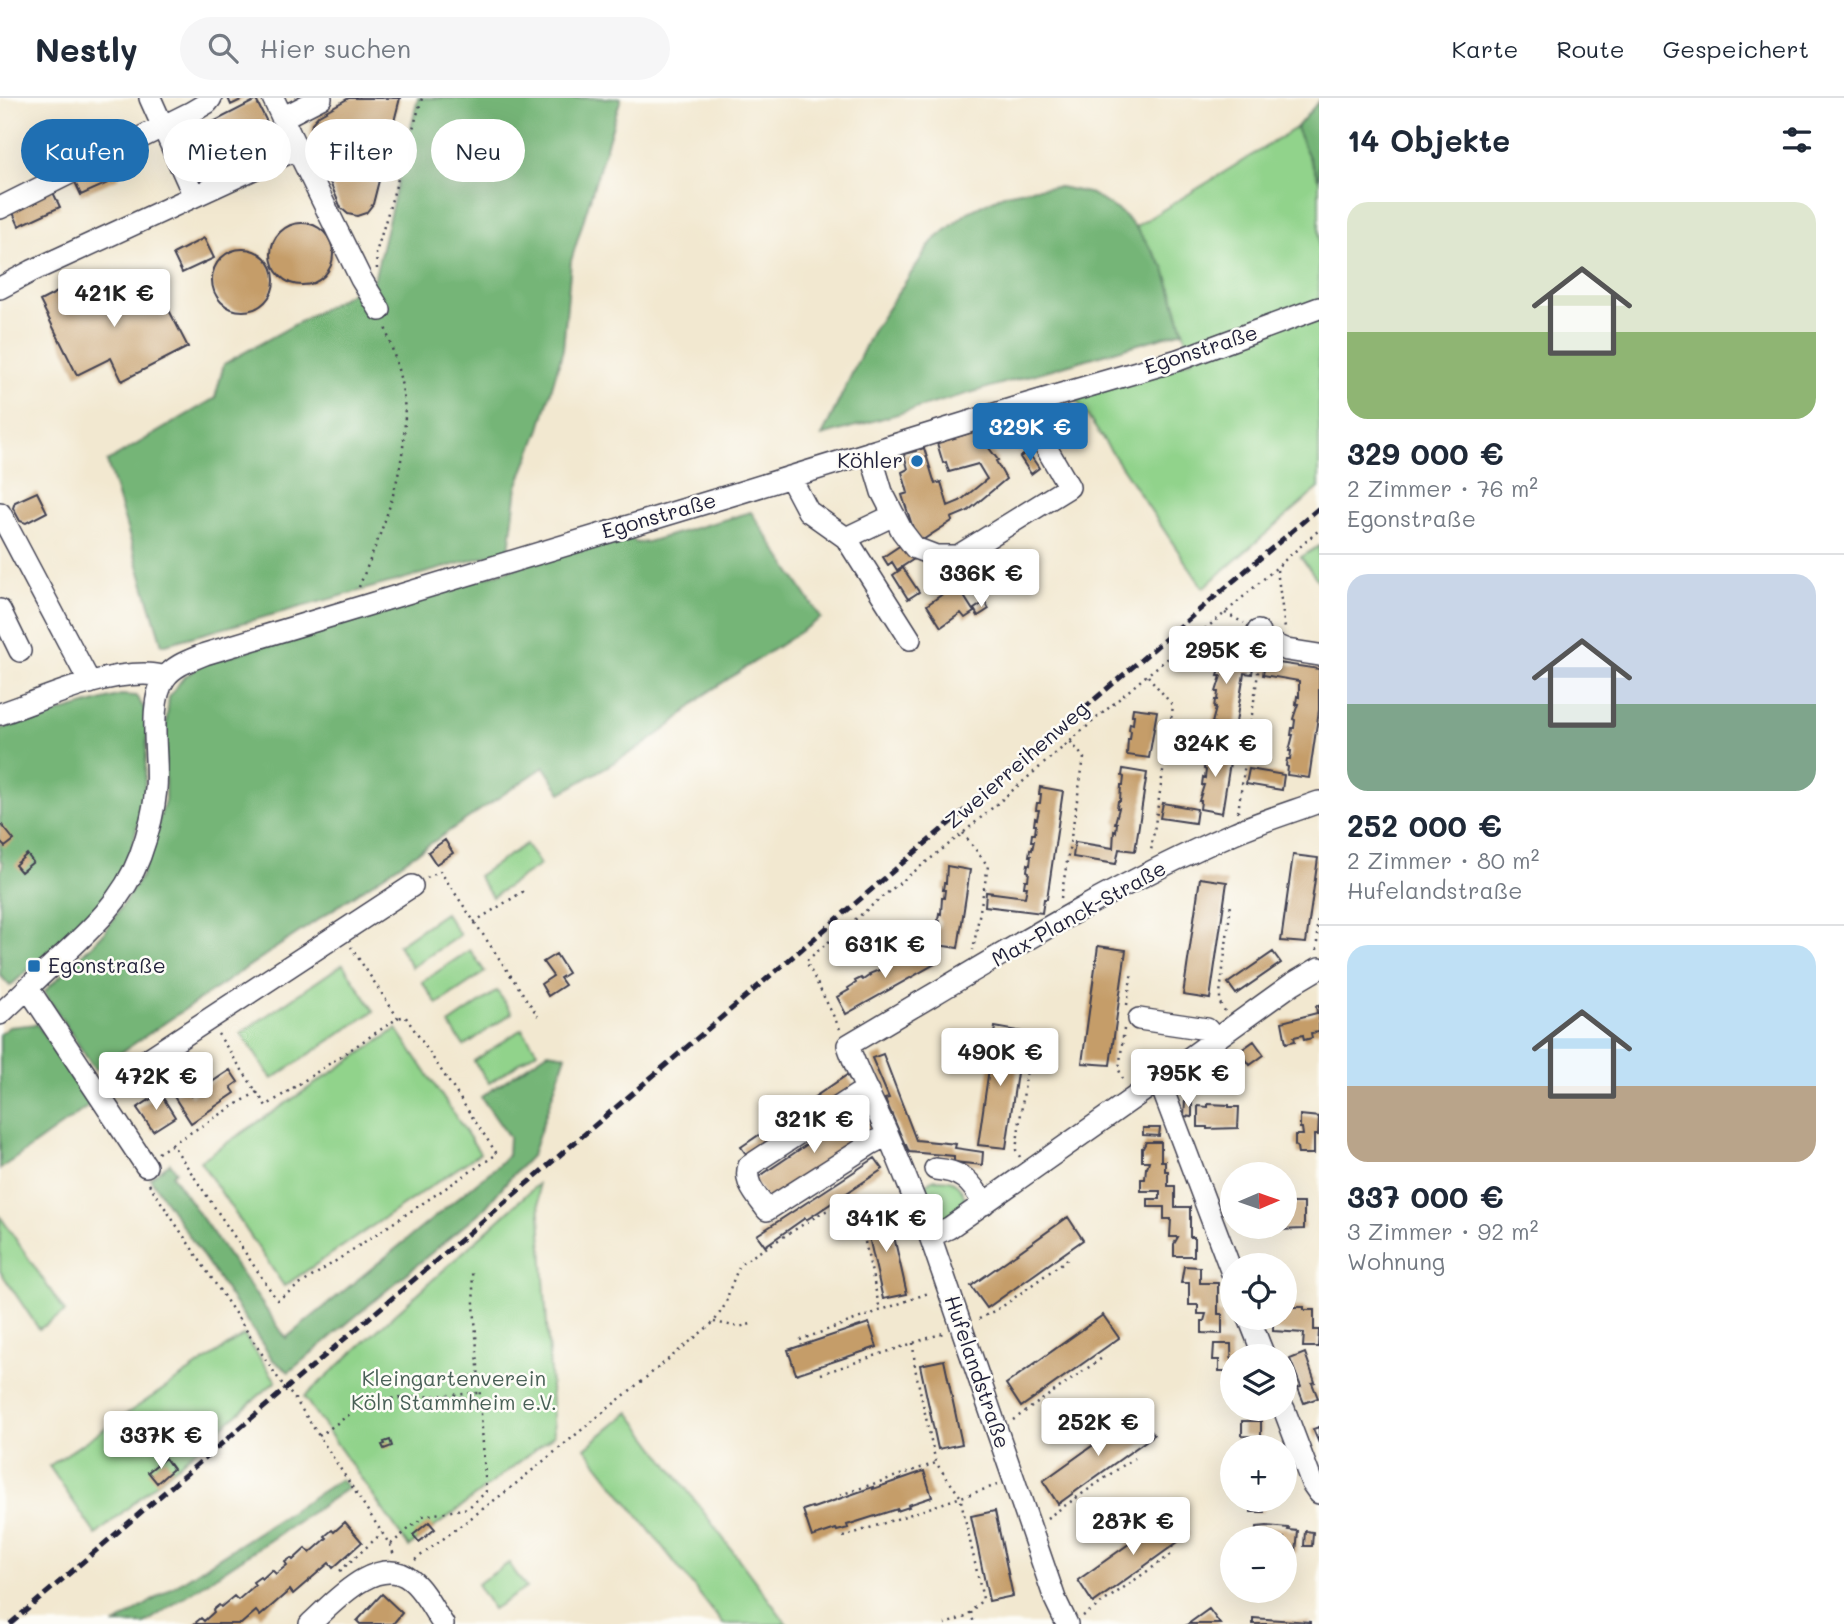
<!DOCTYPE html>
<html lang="de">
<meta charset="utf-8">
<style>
:root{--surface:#fff;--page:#f6f6f7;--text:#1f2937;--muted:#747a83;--line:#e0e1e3;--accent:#1f6fb2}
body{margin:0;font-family:Mali,sans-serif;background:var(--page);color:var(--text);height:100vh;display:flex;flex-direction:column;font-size:26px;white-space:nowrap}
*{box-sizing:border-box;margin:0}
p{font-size:23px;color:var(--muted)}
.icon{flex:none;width:38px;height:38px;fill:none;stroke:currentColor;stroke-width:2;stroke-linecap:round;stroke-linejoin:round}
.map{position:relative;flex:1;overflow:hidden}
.side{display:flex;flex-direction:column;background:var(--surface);width:525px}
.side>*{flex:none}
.banner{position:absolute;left:21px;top:21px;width:665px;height:63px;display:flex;gap:14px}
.needle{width:46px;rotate:88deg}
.tools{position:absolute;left:1220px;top:1064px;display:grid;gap:14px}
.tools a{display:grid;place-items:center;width:77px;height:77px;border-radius:50%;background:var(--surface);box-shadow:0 7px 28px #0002;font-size:35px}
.price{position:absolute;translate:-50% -60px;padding:0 16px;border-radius:7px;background:#fff;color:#222;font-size:23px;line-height:46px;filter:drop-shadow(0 2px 4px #0008)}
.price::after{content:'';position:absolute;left:50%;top:42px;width:21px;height:16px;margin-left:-10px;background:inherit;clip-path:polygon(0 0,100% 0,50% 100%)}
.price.on{background:var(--accent);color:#fff}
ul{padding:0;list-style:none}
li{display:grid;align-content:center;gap:14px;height:371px;padding:0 28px}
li+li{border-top:2px solid var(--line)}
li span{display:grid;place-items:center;height:217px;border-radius:21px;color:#555}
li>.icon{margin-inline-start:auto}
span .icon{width:126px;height:126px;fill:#fffc;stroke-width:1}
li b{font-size:30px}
h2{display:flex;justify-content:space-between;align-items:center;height:84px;padding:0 28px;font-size:30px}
.tag{padding:0 24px;border-radius:32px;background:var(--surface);box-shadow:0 7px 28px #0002;font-size:24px;line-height:63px}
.tag.on{background:var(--accent);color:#fff}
header{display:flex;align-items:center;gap:42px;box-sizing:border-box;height:98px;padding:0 35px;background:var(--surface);border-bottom:2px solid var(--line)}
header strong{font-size:33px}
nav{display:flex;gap:38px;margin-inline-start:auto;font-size:24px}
.search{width:490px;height:63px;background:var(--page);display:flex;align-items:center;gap:18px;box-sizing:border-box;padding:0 24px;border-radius:38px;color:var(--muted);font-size:26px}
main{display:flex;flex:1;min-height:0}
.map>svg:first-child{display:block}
.green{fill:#91d38b;stroke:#5a7a63;stroke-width:2}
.forest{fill:#74b577;stroke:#4b6c59;stroke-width:2}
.building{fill:#c59d69}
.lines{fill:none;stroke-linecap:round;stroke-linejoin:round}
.minor-casing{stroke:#414051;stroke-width:24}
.path{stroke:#414051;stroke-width:2.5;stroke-dasharray:2 5;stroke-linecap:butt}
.minor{stroke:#fff;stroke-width:21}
.rail{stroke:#22223b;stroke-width:5;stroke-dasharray:10 5;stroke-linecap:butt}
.poi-dot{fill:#1f6fb2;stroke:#fdfcf7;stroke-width:2.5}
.labels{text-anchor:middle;stroke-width:5;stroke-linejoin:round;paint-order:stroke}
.street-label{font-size:21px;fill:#22223b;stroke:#fdfcf7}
.poi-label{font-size:21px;fill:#22223b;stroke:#fdfcf7;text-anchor:end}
.park-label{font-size:21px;fill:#496057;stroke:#fdfcf7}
</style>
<header>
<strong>Nestly</strong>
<div class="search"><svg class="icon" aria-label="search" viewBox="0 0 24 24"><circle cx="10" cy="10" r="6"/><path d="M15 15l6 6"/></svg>Hier suchen</div>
<nav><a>Karte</a><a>Route</a><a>Gespeichert</a></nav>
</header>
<main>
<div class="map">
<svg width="1319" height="1526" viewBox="0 0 1319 1526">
<rect width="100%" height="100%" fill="#fdfcf7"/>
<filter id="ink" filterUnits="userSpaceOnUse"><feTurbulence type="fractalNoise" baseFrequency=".0143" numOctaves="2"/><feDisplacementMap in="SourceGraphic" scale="14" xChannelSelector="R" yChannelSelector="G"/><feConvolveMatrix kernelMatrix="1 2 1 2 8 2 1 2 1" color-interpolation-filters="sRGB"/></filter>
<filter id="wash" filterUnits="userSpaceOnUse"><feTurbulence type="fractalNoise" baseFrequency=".00686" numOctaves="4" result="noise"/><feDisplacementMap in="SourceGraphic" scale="28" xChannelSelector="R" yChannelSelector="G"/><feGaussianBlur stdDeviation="1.57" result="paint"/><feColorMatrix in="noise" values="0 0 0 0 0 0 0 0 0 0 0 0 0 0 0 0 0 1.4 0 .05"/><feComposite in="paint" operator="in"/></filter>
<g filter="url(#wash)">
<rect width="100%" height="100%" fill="#f2e8d0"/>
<path class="green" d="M1296,30L1319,82V390L1203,490L1074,298L1192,262L1165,171L1135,129Z
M1319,448V484L1301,459Z
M526,746L540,767L492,799L478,778Z
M445,815L460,837L412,869L398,847Z
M470,852L485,874L437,906L422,884Z
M343,866L374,913L272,981L241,935Z
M497,893L512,915L464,948L449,926Z
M397,931L480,1055L284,1188L200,1063Z
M522,931L537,953L489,985L474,963Z
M935,1081C940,1081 947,1081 952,1083C963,1089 971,1106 958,1115C953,1119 944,1122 938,1124L932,1122L921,1091L930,1083Z
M538,1086L554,1337L409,1449L304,1299Z
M0,1118L65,1214L39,1231L0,1173Z
M244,1237L276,1283L96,1437L49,1368Z
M629,1314L787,1526H723L585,1350Z
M509,1465L526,1490L493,1511L477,1486Z"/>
<path class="forest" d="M418,0H621L571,163L563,251L540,331L517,389L509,452L162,547L107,364L215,300L224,266L374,182Z
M1319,3V82L1296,30Z
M1060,89L1092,96L1123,116L1135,129L1165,171L1183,233L822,338L872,234L932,144L968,114L1005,96L1036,90Z
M751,414L821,520L704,597L671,627L644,647L561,695L544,669L95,972L44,894L104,835L142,777L165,702V639L169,599L183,580L203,566L626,436L637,445L647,444Z
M121,597L136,598L148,616L144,702L132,749L120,780L106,802L10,888L0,877V778L3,765L0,761V631Z
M37,926L90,1007L0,1071V936L9,929Z
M548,954L566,957L532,1057L508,1082L485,1110L289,1274L273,1262L150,1080L170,1065L176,1073L172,1077L286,1240L496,1069L508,1057L509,1039L481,999Z
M341,1381L348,1390L144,1526H116Z"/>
<g id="blocks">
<path class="building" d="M228,0H245L231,7Z
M349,0H400L373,106L366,115L357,118L348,116L341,110L310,38L312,25L319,17Z
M256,2L272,34L194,73L178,42Z
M111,61L119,80L81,97L72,78Z
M51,90L60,109L19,128L11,110Z
M271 156a31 31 0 1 1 62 0a31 31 0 1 1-62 0Z
M204,140L214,160L182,175L173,156Z
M212 182a31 31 0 1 1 62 0a31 31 0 1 1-62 0Z
M86,179L101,210L154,183L188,249L122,283L111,260L77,277L40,203Z
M976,333L998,362L996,363L1006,381L968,413L951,420L952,423L918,445L902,397L908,395L902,374L908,371L904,356L916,353L915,348L920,347L921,351L924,350L935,386L941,384L948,408L960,403L987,381L978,366L949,374L946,364L943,365L937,345Z
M1028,354L1039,370L1031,376L1020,359Z
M37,394L47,414L26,425L20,423L13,410L15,404Z
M904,445L914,461L897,472L892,464L888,467L883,459Z
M903,470L919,494L908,501L893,477Z
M958,489L974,514L965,520L961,515L941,529L927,507L947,493L949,495Z
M985,504L989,511L978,518L974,511Z
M1193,552L1245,560L1246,554L1255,555L1252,576L1244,575L1234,637L1212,634L1214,625H1212L1216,610H1214L1215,602H1217L1218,594H1216L1221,578H1218L1220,570L1191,566Z
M1265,563L1319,571V612L1309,680L1287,677L1288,669L1286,668L1287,661H1290L1291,653H1289L1293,637H1291L1292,630H1294L1295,622L1293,621L1298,606H1296L1297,598L1299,599V583L1263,577Z
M1133,610L1157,613L1149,660L1127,657L1128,641H1130L1131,633L1129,632L1130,625L1133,626L1134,617H1132Z
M1212,637L1232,640L1231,650L1210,646Z
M1208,648L1232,652L1222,715L1200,711L1201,703H1199L1204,687H1202L1203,679L1205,680L1206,672L1204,671L1205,664H1207Z
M1123,671L1147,675L1135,753L1119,751L1116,766L1073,759L1075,744L1113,750L1114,733L1116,734L1117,725H1115L1119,710H1117L1118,703H1120L1121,687H1123L1124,679L1122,678Z
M1249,671L1284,677L1282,692L1246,686Z
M1040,689L1063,693L1047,801H1044L1042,815L985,808L986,794L1025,799L1027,789H1024L1025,782H1028L1029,774L1027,773L1028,766L1030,767L1031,758H1029L1030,751L1032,752L1034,743H1031L1032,736H1035L1036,727H1034L1035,720L1037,721L1039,712H1036L1037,705H1040L1041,696H1039Z
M1163,705L1197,711L1195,725L1160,720Z
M2,727L14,742L5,749L0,744V728Z
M445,742L453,755L436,766L428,754Z
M27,756L33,764L21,774L15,767Z
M1293,757L1318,760L1306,845L1281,843Z
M947,768L970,772L958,850L937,847L938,838H936L937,831H939L940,823L938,822L939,815L941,816L942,800H944L945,792H943L944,785H946Z
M1200,780L1227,784L1210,901L1183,897Z
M1098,848L1126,852L1110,967L1082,965Z
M933,850L940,863L846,916L837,899L849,892L848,890L856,885L855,883L861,880L863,882L870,877L869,876L884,870L883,868L897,862L896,861L903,857L908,865Z
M1273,854L1281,865L1236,896L1228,885Z
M556,856L568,875L560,880L565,887L548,898L541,886L553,878L543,864Z
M1319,907V934L1311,935L1312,940L1304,942L1303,937L1294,939L1295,943L1286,945L1282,924L1317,915L1316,908Z
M995,929L1023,934L1006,1050L978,1047Z
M1254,943L1264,957L1250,967L1240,953Z
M883,956L916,1042L956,1046L955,1050L983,1054L982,1067L954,1064V1058L909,1054L906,1047H905L885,1001L889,1000L872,960Z
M230,972L238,984L231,989L235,995L191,1025L173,997L186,989L191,998Z
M847,977L854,988L748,1059L741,1049Z
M160,995L175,1019L153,1033L137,1010Z
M1185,1003H1192V1019L1184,1018Z
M1208,1006L1229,1007V1009H1239L1238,1030L1207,1031V1029H1198V1008L1208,1009Z
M860,1011L875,1032L769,1104L754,1082Z
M1300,1017L1319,1019L1318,1037H1314V1056H1298L1297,1049L1295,1048V1037H1303L1302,1030H1300Z
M1143,1030H1160L1159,1038L1143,1037Z
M1146,1044H1161V1063H1165V1073H1168V1088H1175V1109H1190V1139H1194V1158H1174V1146L1178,1139H1170L1171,1121H1164V1109H1148V1101H1160V1093H1141V1081H1145L1146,1070H1147L1149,1063H1142V1050H1143Z
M875,1060L883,1071L806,1122L805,1120L765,1148L757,1137Z
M1224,1097L1232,1098V1115H1224Z
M1284,1105H1304V1131L1277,1132V1129H1284Z
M888,1112L907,1196L883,1201L864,1117Z
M1068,1119L1083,1142L987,1210L971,1188Z
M1245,1129H1267V1131H1245Z
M1184,1168L1200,1169V1185H1218V1216H1222V1236L1202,1235V1223H1204L1206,1216H1198V1207H1189V1185H1181Z
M1284,1209H1304V1212H1314V1232H1319L1318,1249H1303L1304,1235L1273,1233V1220H1284Z
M1103,1217L1119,1240L1021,1309L1006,1286Z
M869,1225L877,1249L796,1276L788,1252Z
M1214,1246H1231L1232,1292H1227V1280H1229L1230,1273H1219V1262H1213Z
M1305,1255L1315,1284L1312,1285L1318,1300L1304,1305L1298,1290L1301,1289L1290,1261Z
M944,1262L962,1346L938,1351L920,1267Z
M1138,1315L1154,1337L1058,1406L1043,1383Z
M1242,1323H1261V1339L1242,1338Z
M1319,1329V1345L1313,1331Z
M390,1342L392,1348L384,1351L382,1347L385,1346L384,1344Z
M165,1360L173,1371L157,1385L148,1374Z
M924,1373L932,1399L908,1407L909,1409L897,1413V1411L847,1427L848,1430L837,1433L836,1431L812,1439L803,1412L812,1409L813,1410L873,1389V1391Z
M1247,1402H1264V1414H1251V1406H1246Z
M995,1413L1013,1498L989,1503L971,1418Z
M1174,1414L1189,1436L1093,1505L1078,1482Z
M345,1424L362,1444L333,1470L329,1465L293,1496L290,1492L260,1518L256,1513L241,1526H194L201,1520L204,1523L214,1514L213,1512L219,1507L221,1509L234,1498L238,1502L255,1487L253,1484L260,1479L262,1481L272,1472L276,1476L287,1467L285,1464L291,1460L293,1462L306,1450L310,1455L327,1440L325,1438L332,1432L334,1434Z
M429,1424L435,1431L419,1444L413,1437Z
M1267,1428L1289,1430L1288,1432L1298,1433L1296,1455L1284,1454V1440H1256L1257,1429Z
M1305,1433L1313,1434L1312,1448H1304Z
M382,1496L402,1515L393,1526H360L357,1523Z
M1209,1511L1220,1526H1188Z
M1253,1520L1310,1524V1526H1253Z"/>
</g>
</g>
<g filter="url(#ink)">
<use href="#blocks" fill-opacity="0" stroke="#414051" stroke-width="2"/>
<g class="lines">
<defs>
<path id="minor" d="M150,0L194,98
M282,20L321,0
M297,51L361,181L380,212
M0,110L190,15L207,5L211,0
M0,190L32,173L297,51L273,0
M870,354L882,394L902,433L915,450L936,458H958L1069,389L1029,320L1024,307
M790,379L808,413L846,440
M0,415L90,585
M894,417L846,440L910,541
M0,512L20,553
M1258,533L1263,542L1287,552L1319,557
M0,616C45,601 96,576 144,576C151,576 159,578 166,578
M28,890L146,1068
M0,916C17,901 33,884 50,869C86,836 123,804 140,758C148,736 154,714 156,691C159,660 147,605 165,580C174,567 191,562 205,556L735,396L1024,307L1178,262L1319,210
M1139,921L1207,931L1216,942
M1159,982L1232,1175
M868,993L857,997L749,1068C743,1085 758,1099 767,1112L872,1045L888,1037
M98,994L412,788
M935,1071C962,1073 971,1083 984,1106
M930,1138L949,1130L1159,982L1292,886L1319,870
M1249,1220L1264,1258
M1284,1311L1312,1385L1319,1395
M310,1526C333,1505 378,1454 411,1482C425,1493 433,1512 443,1526
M1067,1526L1055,1501L930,1138C915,1105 903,1071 888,1037C875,1007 858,978 848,947C975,873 1099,793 1234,735C1262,723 1291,714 1319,704"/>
</defs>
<use href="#minor" class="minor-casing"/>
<path class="path" d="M377,171L376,155L422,0
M1277,472L1285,531
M359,489C383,430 410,367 404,302C401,277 393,253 385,229
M1225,515L1244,525
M1148,578L1173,608L1151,753
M1238,714L1260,561
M963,735L988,768L973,852
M427,780L440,773L538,918
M1061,800L1084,660L1070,643
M474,824L524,793
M1317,852V828L1319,810
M1127,907L1132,873
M1225,913L1220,905V896L1231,806
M840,931L806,863L882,799L963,735L1147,577L1225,515L1319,432
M1124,931L1119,972L1124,983
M218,936L266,1008L398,920L351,849
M257,994L172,1046L277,1202L497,1056L405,918L398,920
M158,1055L171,1047
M1020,1059L1016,1052L1029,956
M149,1086L280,1283L295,1301L390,1447L394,1457
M856,1103L880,1212
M979,1221L1003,1208L1069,1160
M714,1224L739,1229L751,1226
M800,1242L931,1194
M913,1245L915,1270L936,1365L960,1398L983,1501L966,1519L945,1526
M821,1276L946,1234
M1013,1322L1105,1258
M319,1338L370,1302L479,1295
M840,1397L936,1365
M1047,1420L1134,1360
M843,1439L997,1387
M391,1446L424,1418L468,1410L486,1394L472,1174
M415,1462L508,1392L714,1224L725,1207L731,1188L740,1166L823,1114L855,1103L883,1100L896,1101
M340,1473L382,1435
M971,1514L974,1526
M1083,1518L1172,1456"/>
<use href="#minor" class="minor"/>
<path class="rail" d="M10,1526L1319,410"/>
</g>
</g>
<g class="poi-dot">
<circle cx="917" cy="363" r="7"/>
<rect x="27" y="861" width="14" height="14" rx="3.5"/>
</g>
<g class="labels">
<g class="street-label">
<text transform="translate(1201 252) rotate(-18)" y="7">Egonstraße</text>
<text transform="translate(659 418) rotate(-16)" y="7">Egonstraße</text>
<text transform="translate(1017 667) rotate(-41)" y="7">Zweierreihenweg</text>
<text transform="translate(1079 816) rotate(-29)" y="7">Max-Planck-Straße</text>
<text transform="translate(977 1274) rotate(71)" y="7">Hufelandstraße</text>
</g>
<g class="poi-label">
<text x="903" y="370">Köhler</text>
<text x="48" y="875" text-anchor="start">Egonstraße</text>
</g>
<g class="park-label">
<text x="454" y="1288">Kleingartenverein<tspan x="454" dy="24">Köln Stammheim e.V.</tspan></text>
</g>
</g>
</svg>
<div class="tools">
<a><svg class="needle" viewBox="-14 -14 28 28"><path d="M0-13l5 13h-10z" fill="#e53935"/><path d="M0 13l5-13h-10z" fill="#747a83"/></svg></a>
<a><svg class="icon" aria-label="locate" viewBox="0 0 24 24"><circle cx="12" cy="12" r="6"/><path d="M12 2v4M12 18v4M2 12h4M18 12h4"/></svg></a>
<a><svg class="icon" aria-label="layers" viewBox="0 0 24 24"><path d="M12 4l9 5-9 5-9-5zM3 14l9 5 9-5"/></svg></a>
<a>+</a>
<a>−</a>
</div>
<b class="price" style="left:114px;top:231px">421K €</b>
<b class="price on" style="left:1030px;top:365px">329K €</b>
<b class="price" style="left:981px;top:511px">336K €</b>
<b class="price" style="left:1226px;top:588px">295K €</b>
<b class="price" style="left:1215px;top:681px">324K €</b>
<b class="price" style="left:885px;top:882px">631K €</b>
<b class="price" style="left:1000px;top:990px">490K €</b>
<b class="price" style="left:1188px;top:1011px">795K €</b>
<b class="price" style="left:156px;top:1014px">472K €</b>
<b class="price" style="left:814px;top:1057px">321K €</b>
<b class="price" style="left:886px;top:1156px">341K €</b>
<b class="price" style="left:1098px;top:1360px">252K €</b>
<b class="price" style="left:161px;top:1373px">337K €</b>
<b class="price" style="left:1133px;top:1459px">287K €</b>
<div class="banner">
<a class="tag on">Kaufen</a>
<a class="tag">Mieten</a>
<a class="tag">Filter</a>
<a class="tag">Neu</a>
</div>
</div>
<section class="side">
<h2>14 Objekte<svg class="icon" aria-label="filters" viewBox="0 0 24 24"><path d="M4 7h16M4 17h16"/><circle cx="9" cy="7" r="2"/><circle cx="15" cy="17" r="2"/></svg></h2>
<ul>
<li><span style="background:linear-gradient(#dfe7d0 60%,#8fb573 0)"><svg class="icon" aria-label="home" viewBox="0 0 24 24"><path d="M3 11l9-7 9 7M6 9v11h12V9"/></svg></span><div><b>329 000 €</b><p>2 Zimmer · 76 m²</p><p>Egonstraße</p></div></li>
<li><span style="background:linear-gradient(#c9d6e8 60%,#7fa58c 0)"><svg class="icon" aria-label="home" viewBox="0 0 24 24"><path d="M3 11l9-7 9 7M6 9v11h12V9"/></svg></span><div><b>252 000 €</b><p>2 Zimmer · 80 m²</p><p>Hufelandstraße</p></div></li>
<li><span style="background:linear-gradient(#bfe0f5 65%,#b9a48a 0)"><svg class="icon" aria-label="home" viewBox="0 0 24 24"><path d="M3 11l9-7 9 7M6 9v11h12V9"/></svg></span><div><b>337 000 €</b><p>3 Zimmer · 92 m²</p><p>Wohnung</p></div></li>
</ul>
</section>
</main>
